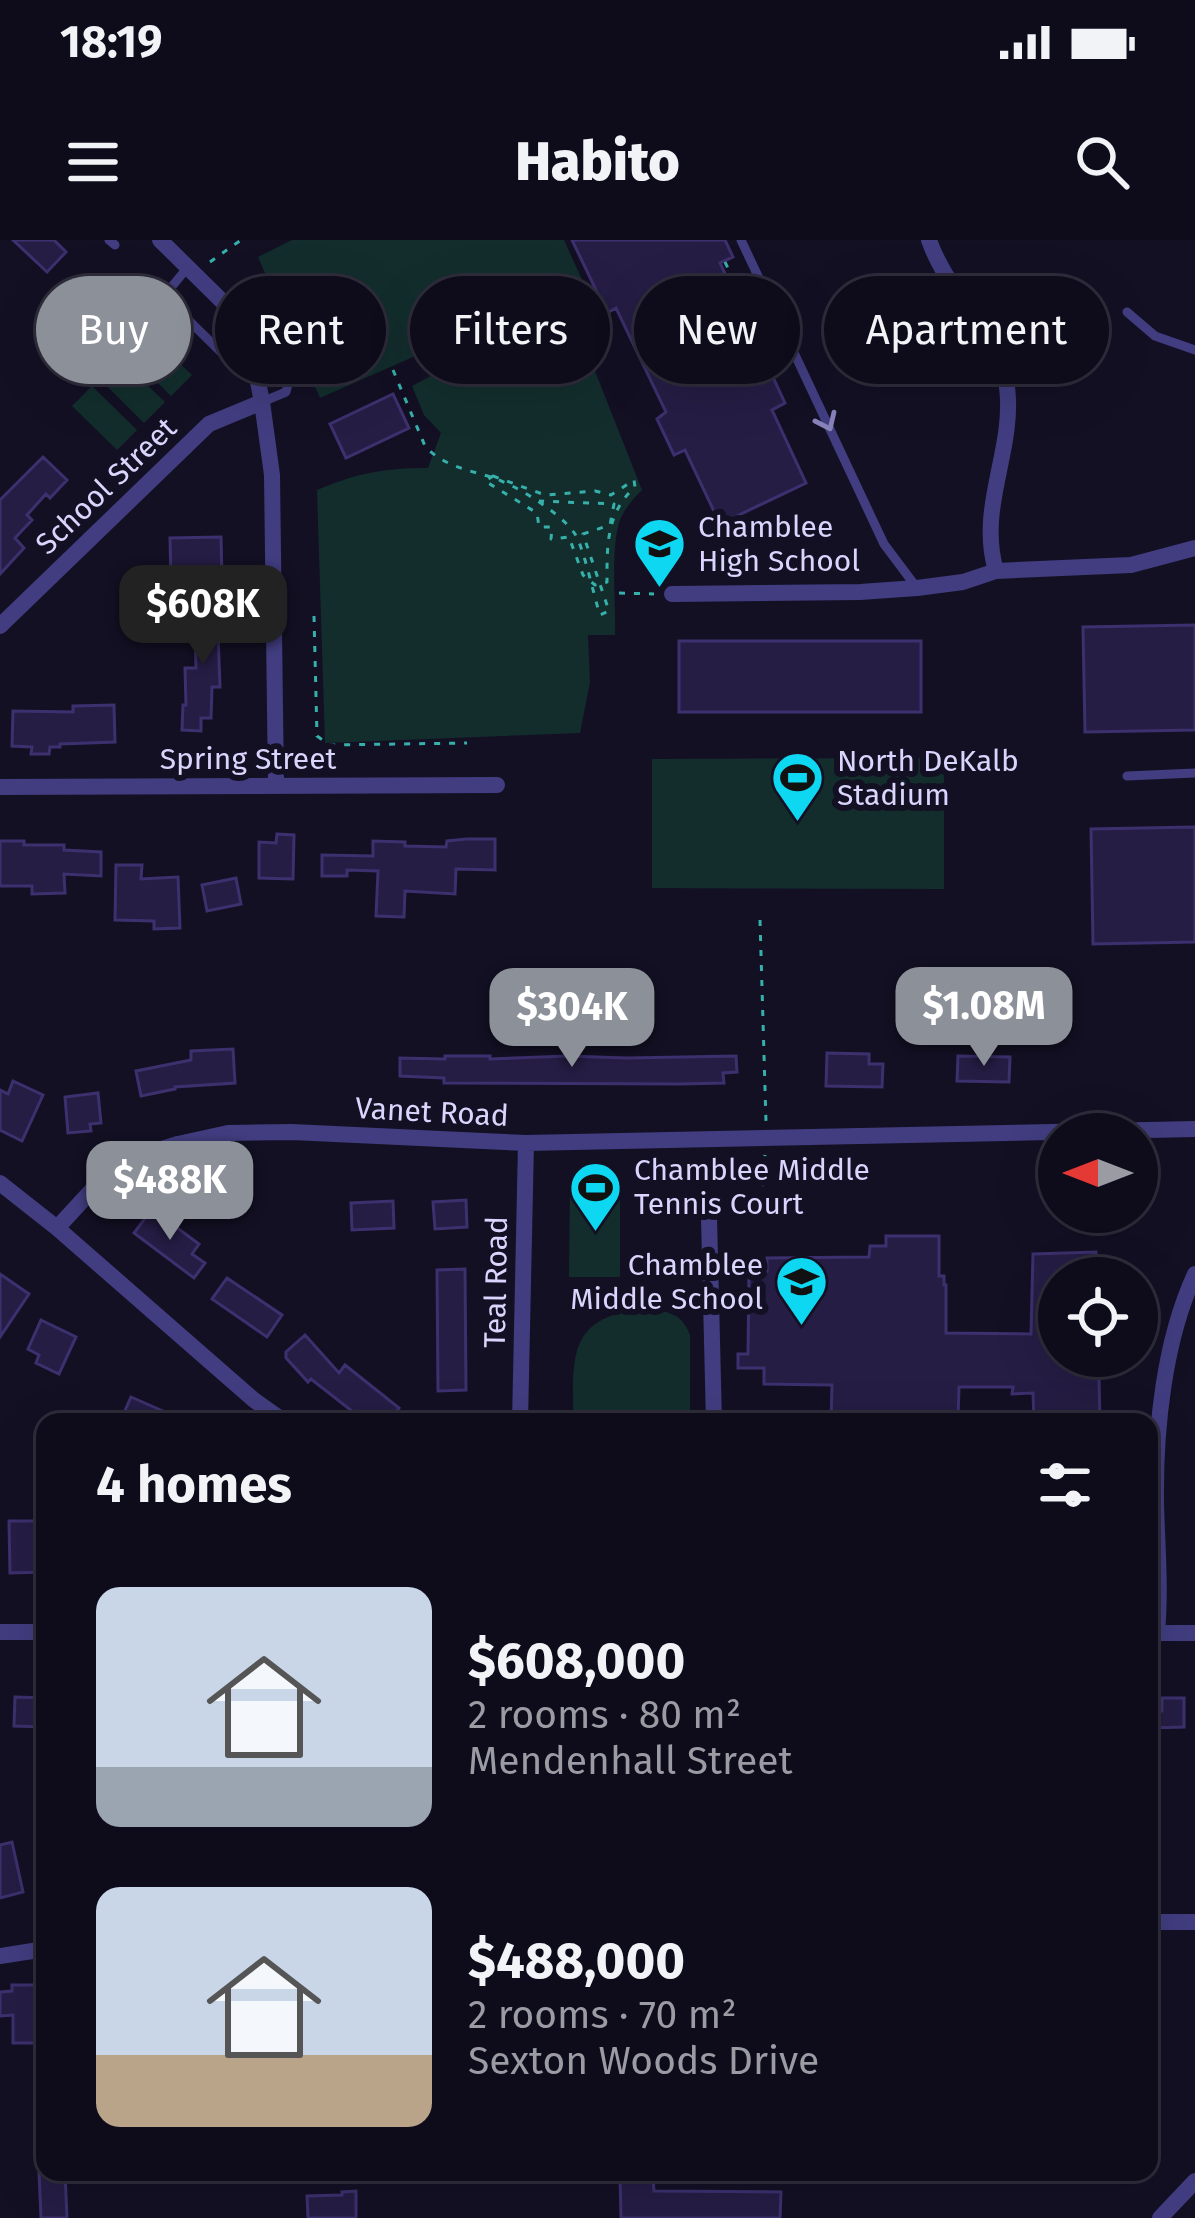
<!DOCTYPE html>
<meta charset="utf-8">
<style>
:root{--surface:#0e0c1b;--page:#1c1a28;--text:#f1f3f6;--muted:#9b9ba3;--line:#2e2c3a;--accent:#8c9099}
body{margin:0;font-family:"Fira Sans",sans-serif;background:var(--page);color:var(--text);height:100vh;display:flex;flex-direction:column;font-size:45px;white-space:nowrap}
*{box-sizing:border-box;margin:0}
p{font-size:39px;color:var(--muted)}
.icon{flex:none;width:66px;height:66px;fill:none;stroke:currentColor;stroke-width:2;stroke-linecap:round;stroke-linejoin:round}
.map{position:relative;flex:1;overflow:hidden}
.details{position:absolute;left:36px;top:1173px;width:1122px;height:768px;display:flex;flex-direction:column;background:var(--surface);border-radius:24px;box-shadow:0 12px 48px #0002,0 0 0 3px var(--line)}
.details>*{flex:none}
.guide{position:absolute;left:36px;top:36px;width:1125px;height:108px;display:flex;gap:24px}
.needle{width:78px;rotate:270deg}
.fabs{position:absolute;left:1038px;top:873px;display:grid;gap:24px}
.fabs a{display:grid;place-items:center;width:120px;height:120px;border-radius:50%;background:var(--surface);box-shadow:0 12px 48px #0002,0 0 0 3px var(--line);font-size:60px}
.price{position:absolute;translate:-50% -102px;padding:0 27px;border-radius:24px;background:var(--accent);color:#fff;font-size:39px;line-height:78px;filter:drop-shadow(0 3px 6px #0008)}
.price::after{content:'';position:absolute;left:50%;top:72px;width:36px;height:27px;margin-left:-18px;background:inherit;clip-path:polygon(0 0,100% 0,50% 100%)}
.price.on{background:#222;color:#fff}
ul{padding:0;list-style:none}
li{display:flex;align-items:center;gap:36px;height:300px;padding:0 60px}
li span{display:grid;place-items:center;flex:none;width:336px;height:240px;border-radius:24px;color:#555}
li>.icon{margin-inline-start:auto}
span .icon{width:144px;height:144px;fill:#fffc;stroke-width:1}
li b{font-size:51px}
h2{display:flex;justify-content:space-between;align-items:center;height:144px;padding:0 60px;font-size:51px}
.pill{padding:0 42px;border-radius:54px;background:var(--surface);box-shadow:0 12px 48px #0002,0 0 0 3px var(--line);font-size:42px;line-height:108px}
.pill.on{background:var(--accent);color:#fff}
.status{display:flex;justify-content:space-between;align-items:center;height:84px;padding:0 60px;background:var(--surface);direction:ltr}
.status svg{height:33px;fill:currentColor}
header{display:flex;justify-content:space-between;align-items:center;height:156px;padding:0 60px;background:var(--surface);font-size:54px;font-weight:800}
.map>svg:first-child{display:block}
.green{fill:#132d2d}
.building{fill:#251d44;stroke:#3d306e;stroke-width:3}
.lines{fill:none;stroke-linecap:round;stroke-linejoin:round}
.path{stroke:#36b0aa;stroke-width:3;stroke-dasharray:6 9;stroke-linecap:butt}
.service{stroke:#413d80;stroke-width:9}
.minor{stroke:#413d80;stroke-width:16}
.oneway{stroke:#8681b8}
.labels{text-anchor:middle;stroke-width:12;stroke-linejoin:round;paint-order:stroke}
.street-label{font-size:30px;fill:#dad5fd;stroke:#131024}
.poi-label{font-size:30px;fill:#dad5fd;stroke:#131024;text-anchor:start}
</style>
<div class="status"><b>18:19</b><svg viewBox="0 0 49 12"><path d="M0 12V9h3v3zM5 12V6h3v6zM10 12V3h3v9zM15 12V0h3v12zM26 1h20v11H26zM47 4h2v5h-2z"/></svg></div>
<header><svg class="icon" aria-label="menu" viewBox="0 0 24 24"><path d="M4 6h16M4 12h16M4 18h16"/></svg>Habito<svg class="icon" aria-label="search" viewBox="0 0 24 24"><circle cx="10" cy="10" r="6"/><path d="M15 15l6 6"/></svg></header>
<div class="map">
<svg width="1195" height="1978" viewBox="0 0 1195 1978">
<rect width="100%" height="100%" fill="#131024"/>
<path class="green" d="M292,0H564L583,42L320,158L258,17Z
M568,63L642,250C633,259 625,268 620,280C610,309 616,363 615,395H588L590,442L580,493L325,503L317,250C357,233 385,228 428,228L441,193L424,175L412,146Z
M146,91L192,135L171,156L126,112Z
M119,118L165,162L144,183L99,138Z
M92,146L137,190L117,210L72,166Z
M944,518V649L652,648V519Z
M570,948H620V1037H569Z
M639,1069C663,1071 681,1070 690,1095V1182H573C574,1120 565,1080 639,1069Z"/>
<path class="building" d="M13,0H54L66,12L47,32Z
M572,0H725L733,17L720,23L785,163L772,170L806,243L720,284L685,210L674,215L657,179L666,172L616,68L607,73Z
M393,154L409,188L346,218L330,184Z
M43,217L67,240L50,258L46,254L27,275L32,280L15,298L24,308L0,334V260Z
M221,297L222,340L171,341L170,298Z
M190,371H226L225,393H218L220,447H212L211,478H201V491L182,490L183,465H186L185,428H196L195,393H189Z
M1195,385V490L1085,492L1083,387Z
M679,401H921V472H679Z
M114,465L115,502L60,504V507H50L49,514H31L32,507L12,506L13,471L73,472V466Z
M1195,587V702L1093,704L1091,589Z
M277,594L294,595L293,639L259,638V602L276,603Z
M467,599H495V630L456,629L455,654L405,651L404,677L376,676L378,631L347,630V636H322V615L373,616V601L405,602V606L446,607L447,601Z
M0,601H24V605H64V610L101,612V636L64,634L65,653L32,654V646H0Z
M116,625H142L141,639L178,637L180,688L154,689V681L115,680Z
M236,638L241,664L207,671L202,645Z
M233,809L235,843L175,847V849L141,856L136,831L191,820V811Z
M827,813L869,814V824H883L882,847L826,846Z
M445,816H490V819L567,816L627,818L736,816L737,832L723,833L724,843L679,844L444,843V838L400,836V818L445,819Z
M958,816L1010,817L1009,842L957,841Z
M13,841L43,855L22,901L0,890V850L8,854Z
M98,853L101,883L90,884L91,891L68,893L65,857Z
M466,960L467,987L435,989L433,962Z
M393,961L394,988L352,990L351,963Z
M152,969L199,1004L192,1014L205,1023L194,1038L134,993Z
M886,996H939V1036H944V1045H946V1093L1031,1094L1033,1014L1096,1012L1097,1038H1059V1116H1105L1106,1137H1099L1100,1182H1034L1033,1153L1012,1154L1013,1147H959L958,1179L831,1182L832,1145L764,1144V1128H738V1114H748L749,1032L767,1031V1018L869,1017L870,1006H886Z
M465,1029L466,1150L438,1151L437,1030Z
M0,1034L29,1054L0,1097Z
M227,1038L282,1075L267,1097L212,1059Z
M41,1080L76,1097L59,1134L36,1123L39,1115L28,1109Z
M305,1095L339,1133L345,1125L399,1168L388,1182H366L311,1139L308,1142L286,1118V1112Z
M131,1157L188,1182H139L123,1175Z
M9,1281H39V1292H45V1332L10,1333Z
M15,1457L45,1458V1487L14,1486Z
M1162,1458H1184V1487L1149,1488V1471H1162Z
M12,1602L23,1652L0,1658V1605Z
M12,1745H44L45,1803H13V1775L0,1776V1752L12,1751Z
M39,1932H65L67,1978H41Z
M620,1937H653L654,1951L781,1952L780,1978H621Z
M356,1951V1978H308L307,1956L342,1955V1952Z"/>
<g class="lines">
<path class="path" d="M210,22L241,0
M725,22L754,84L765,79
M772,126L764,109L777,104
M393,130L425,206C442,225 467,230 491,237C516,245 561,273 575,294C584,308 594,357 600,375L609,371L583,294L610,285L614,264L539,261
M493,236L545,255L595,251L611,255L634,240L635,247C606,273 607,306 607,342L595,345L583,335L569,297L551,299L552,287H539L537,273L485,241Z
M619,353L654,354
M314,376L317,496L330,505L467,503
M760,680L766,882
M762,946L765,915"/>
<path class="service" d="M109,0L115,5
M741,0L884,304L917,348
M188,27L164,56L232,123L252,112
M222,58L247,62L288,144L286,152L262,162
M1127,72L1155,96L1195,110
M1127,536L1195,533"/>
<path class="minor" d="M160,0L232,71L252,112L262,162L272,235L276,546
M929,0C947,53 999,94 1007,147C1015,211 977,266 996,331
M672,354L860,352L917,348L963,342L996,331L1131,325L1195,308
M0,386L209,184L262,162
M0,547L497,545
M0,943L57,988L254,1160L285,1182
M709,978L714,1182
M57,988L93,949L136,917L178,904L228,893L292,892L526,903L1195,889
M520,1182L526,903
M0,1392H45
M1157,1392C1161,1349 1157,1305 1156,1262C1155,1189 1164,1101 1195,1034
M1149,1393H1195
M1149,1682H1195
M0,1716L45,1709
M1160,1978L1195,1941"/>
</g>
<defs><path id="oneway-chevron" d="M-2-3.5L2.5 0L-2 3.5" fill="none" stroke-width="1.6" stroke-linecap="round" stroke-linejoin="round" transform="scale(3)"/></defs>
<use class="oneway" href="#oneway-chevron" transform="translate(827 182) rotate(65)"/>
<defs>
<symbol id="school-pin" viewBox="-11 -11 22 30"><path d="M0 17L-7.5 6A9.5 9.5 0 1 1 7.5 6Z" fill="#0dd7f1" stroke="#131024"/><path d="M0-5L7-2L0 1L-7-2ZM-4 1L0 2.5L4 1V4Q0 6-4 4Z" fill="#111"/></symbol>
<symbol id="stadium-pin" viewBox="-11 -11 22 30"><path d="M0 17L-7.5 6A9.5 9.5 0 1 1 7.5 6Z" fill="#0dd7f1" stroke="#131024"/><path d="M0-5a6.5 5 0 1 0 0 10a6.5 5 0 1 0 0-10ZM-3.5-1.8h7v3.6h-7Z" fill="#111"/></symbol>
</defs>
<g fill-rule="evenodd">
<use href="#school-pin" x="630" y="274" width="59" height="81"/>
<use href="#stadium-pin" x="768" y="508" width="59" height="81"/>
<use href="#stadium-pin" x="566" y="918" width="59" height="81"/>
<use href="#school-pin" x="772" y="1012" width="59" height="81"/>
</g>
<g class="labels">
<g class="street-label">
<text transform="translate(106 246) rotate(-44)" y="10">School Street</text>
<text x="248" y="529">Spring Street</text>
<text transform="translate(432 872) rotate(3)" y="10">Vanet Road</text>
<text transform="translate(496 1042) rotate(-89)" y="10">Teal Road</text>
</g>
<g class="poi-label">
<text x="698" y="297">Chamblee<tspan x="698" dy="34">High School</tspan></text>
<text x="837" y="531">North DeKalb<tspan x="837" dy="34">Stadium</tspan></text>
<text x="634" y="940">Chamblee Middle<tspan x="634" dy="34">Tennis Court</tspan></text>
<text x="763" y="1035" text-anchor="end">Chamblee<tspan x="763" dy="34">Middle School</tspan></text>
</g>
</g>
</svg>
<div class="fabs">
<a><svg class="needle" viewBox="-14 -14 28 28"><path d="M0-13l5 13h-10z" fill="#e53935"/><path d="M0 13l5-13h-10z" fill="#9b9ba3"/></svg></a>
<a><svg class="icon" aria-label="locate" viewBox="0 0 24 24"><circle cx="12" cy="12" r="6"/><path d="M12 2v4M12 18v4M2 12h4M18 12h4"/></svg></a>
</div>
<b class="price on" style="left:203px;top:427px">$608K</b>
<b class="price" style="left:984px;top:829px">$1.08M</b>
<b class="price" style="left:572px;top:830px">$304K</b>
<b class="price" style="left:170px;top:1003px">$488K</b>
<div class="guide">
<a class="pill on">Buy</a>
<a class="pill">Rent</a>
<a class="pill">Filters</a>
<a class="pill">New</a>
<a class="pill">Apartment</a>
</div>
<section class="details">
<h2>4 homes<svg class="icon" aria-label="filters" viewBox="0 0 24 24"><path d="M4 7h16M4 17h16"/><circle cx="9" cy="7" r="2"/><circle cx="15" cy="17" r="2"/></svg></h2>
<ul>
<li><span style="background:linear-gradient(#c9d6e8 75%,#9aa5b1 0)"><svg class="icon" aria-label="home" viewBox="0 0 24 24"><path d="M3 11l9-7 9 7M6 9v11h12V9"/></svg></span><div><b>$608,000</b><p>2 rooms · 80 m²</p><p>Mendenhall Street</p></div></li>
<li><span style="background:linear-gradient(#c9d6e8 70%,#b9a48a 0)"><svg class="icon" aria-label="home" viewBox="0 0 24 24"><path d="M3 11l9-7 9 7M6 9v11h12V9"/></svg></span><div><b>$488,000</b><p>2 rooms · 70 m²</p><p>Sexton Woods Drive</p></div></li>
</ul>
</section>
</div>
